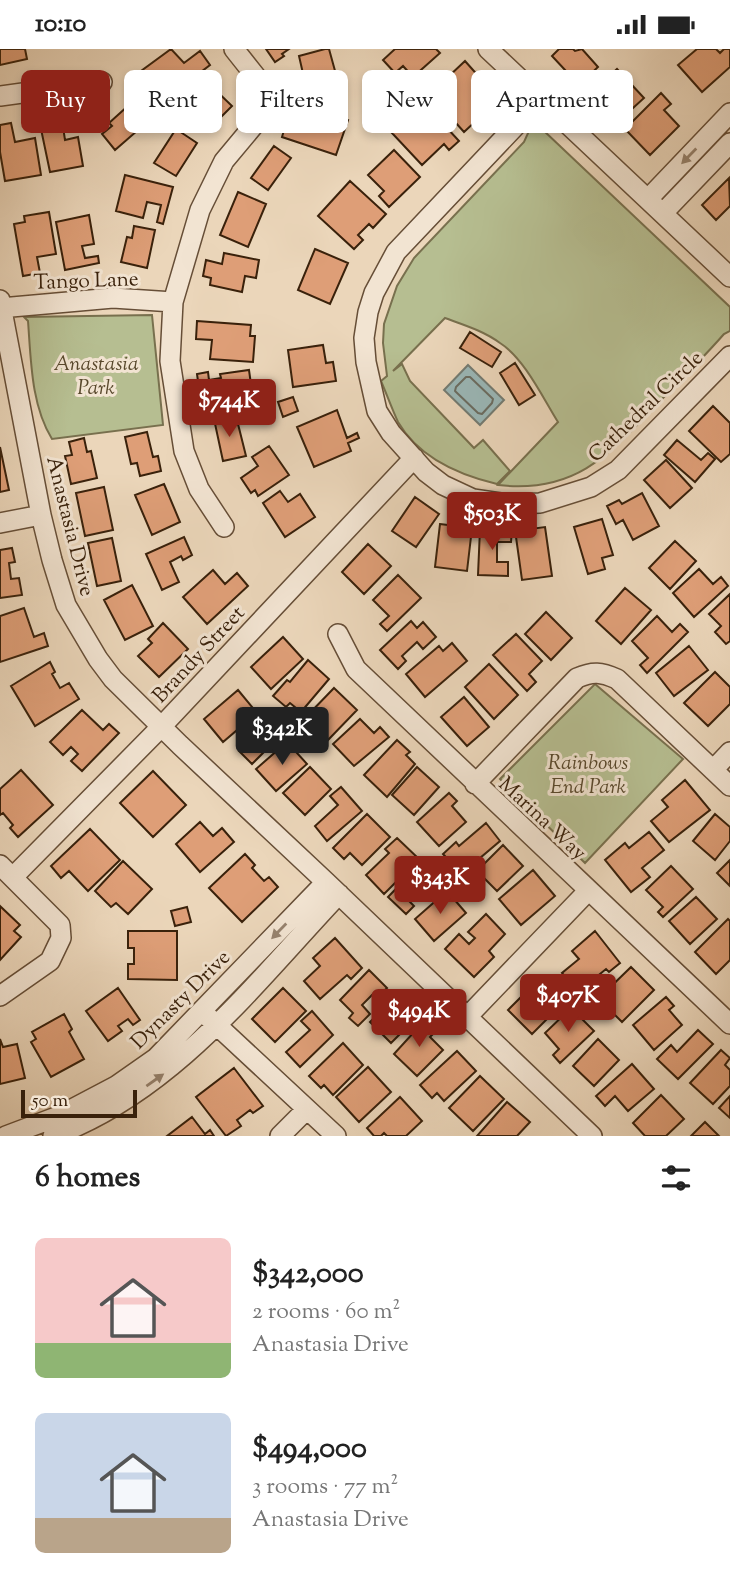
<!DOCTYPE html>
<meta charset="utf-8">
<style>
:root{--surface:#fff;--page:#f6f6f6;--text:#222;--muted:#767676;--accent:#8f2418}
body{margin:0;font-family:"Sorts Mill Goudy",serif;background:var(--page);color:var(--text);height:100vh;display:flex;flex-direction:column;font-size:26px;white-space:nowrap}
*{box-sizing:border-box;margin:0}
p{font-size:23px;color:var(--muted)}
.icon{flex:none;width:38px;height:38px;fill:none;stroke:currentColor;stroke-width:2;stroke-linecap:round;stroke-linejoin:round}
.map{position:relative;height:1087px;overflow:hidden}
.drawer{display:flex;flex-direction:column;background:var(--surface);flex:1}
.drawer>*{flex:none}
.banner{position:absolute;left:21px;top:21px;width:690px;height:63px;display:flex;gap:14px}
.scale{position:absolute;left:21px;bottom:18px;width:116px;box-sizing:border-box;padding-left:7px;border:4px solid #39210b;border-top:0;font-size:19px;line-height:24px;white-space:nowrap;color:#39210b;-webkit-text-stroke:5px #f2e4d2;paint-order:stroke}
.price{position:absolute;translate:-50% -60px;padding:0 16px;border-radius:7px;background:var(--accent);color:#fff;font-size:23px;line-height:46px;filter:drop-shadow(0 2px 4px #0008)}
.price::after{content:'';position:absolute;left:50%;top:42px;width:21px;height:16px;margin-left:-10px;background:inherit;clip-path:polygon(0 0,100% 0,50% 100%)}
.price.current{background:#222;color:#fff}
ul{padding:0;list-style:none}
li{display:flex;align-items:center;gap:21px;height:175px;padding:0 35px}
li span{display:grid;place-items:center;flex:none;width:196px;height:140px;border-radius:10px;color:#555}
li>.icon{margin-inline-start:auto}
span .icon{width:84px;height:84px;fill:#fffc;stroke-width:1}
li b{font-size:30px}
h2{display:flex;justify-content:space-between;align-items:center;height:84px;padding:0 35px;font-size:30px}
.pill{padding:0 24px;border-radius:10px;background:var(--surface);box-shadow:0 4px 10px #0003;font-size:24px;line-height:63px}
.pill.current{background:var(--accent);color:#fff}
.status{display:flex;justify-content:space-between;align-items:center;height:49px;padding:0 35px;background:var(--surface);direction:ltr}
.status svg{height:19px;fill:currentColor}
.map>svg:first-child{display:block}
.green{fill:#b6be91;stroke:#78704e;stroke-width:2}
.water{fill:#9ab7b7;stroke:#737b72;stroke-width:2}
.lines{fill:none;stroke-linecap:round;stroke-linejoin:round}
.shore{stroke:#6a6c61;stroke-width:2}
.building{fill:#de9e77;stroke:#39210b;stroke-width:2}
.minor-casing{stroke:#664e37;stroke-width:22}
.minor{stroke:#f2e4d2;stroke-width:19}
.oneway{fill:#96826e}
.labels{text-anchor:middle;stroke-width:6;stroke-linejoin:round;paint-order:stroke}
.street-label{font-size:21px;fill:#39210b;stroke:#f2e4d2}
.park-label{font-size:21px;font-style:italic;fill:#58482c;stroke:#f2e4d2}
</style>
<div class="status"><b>10:10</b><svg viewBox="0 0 49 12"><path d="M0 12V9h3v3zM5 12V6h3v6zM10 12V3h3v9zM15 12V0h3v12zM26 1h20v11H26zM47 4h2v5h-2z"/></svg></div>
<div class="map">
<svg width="730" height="1087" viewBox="0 0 730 1087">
<rect width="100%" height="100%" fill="#ebd6ba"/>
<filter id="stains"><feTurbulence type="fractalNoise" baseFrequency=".00286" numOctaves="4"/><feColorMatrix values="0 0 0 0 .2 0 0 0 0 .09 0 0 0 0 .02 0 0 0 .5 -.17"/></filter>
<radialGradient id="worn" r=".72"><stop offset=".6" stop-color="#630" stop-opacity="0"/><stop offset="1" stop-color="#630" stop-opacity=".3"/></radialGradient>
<path class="green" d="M543,81L730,258V282L724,285C703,309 680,332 657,355C609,406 575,445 498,436L558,373C543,349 524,309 500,294C484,282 464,276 445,269L393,322L402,315L410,332L474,399L483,391L510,422L497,435C459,426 419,409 398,373C392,360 387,346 381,332L387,327L383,294L384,275L397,237L414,209L524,93L529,82Z
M152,266L163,376L52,390C31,356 31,311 28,272L24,268Z
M595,635L683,710L585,814L500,730Z"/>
<path class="water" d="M468,316L504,351L480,376L444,341Z"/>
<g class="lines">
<path class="shore" d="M466,328H470L493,350L492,354L482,365L478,364L455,342L456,338Z"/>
</g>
<path class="building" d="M0,0H25L27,10L0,16Z
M171,0L184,14L200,2L210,16L168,48L163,41L157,45L141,22Z
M266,0H289L282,5L284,7L275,13Z
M325,0H329L340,40L315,47L310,27L304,29L299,7Z
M395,0H436L440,4L413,28L403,17L395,24L383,11Z
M559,0H573L575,2L582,0L598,18L579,36L552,7Z
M697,0H716L720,4L724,0H730V18L702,43L678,16Z
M465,12L497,48L489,56L486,52L473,64L478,70L464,83L430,45Z
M617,20L644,49L622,69L595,41Z
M204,30L232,57L211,78L184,51Z
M661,44L671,55L664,61L679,77L650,106L625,80Z
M423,53L459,92L449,101L444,95L422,116L392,84L403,74L409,81L417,74L410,65Z
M129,56L145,75L115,101L102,85L112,77L109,74Z
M310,58L348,71L336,106L282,88L287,71L304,77Z
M63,66V70L73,68L75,76L63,78L65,91L78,88L83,117L50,123L41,80L51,78L49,68Z
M11,74L15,93L35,89L41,126L5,132L0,103V76Z
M176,80L197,94L176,127L154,114Z
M274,97L291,109L268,141L251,129Z
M394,101L420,128L389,158L379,147L384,142L368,126Z
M125,126L173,138L163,175L157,173L161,156L147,153L143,169L116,162Z
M729,129L730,157L716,171L702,156Z
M350,132L386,165L373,179L369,175L358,186L363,191L354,200L318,167Z
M238,143L266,155L248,198L220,186Z
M49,163L56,205L37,208L40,224L23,227L14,175L25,173L24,167Z
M89,166L94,195L82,197L85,209L98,207L99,214L65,221L56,173Z
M134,177L155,181L147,219L121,213L127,188L132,189Z
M315,200L348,214L330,255L298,241Z
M224,204L259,211L256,229L245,227L242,243L210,236L211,229L203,227L206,211L222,215Z
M197,272L251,276L250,287H255L253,313L210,310L212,291L196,290Z
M470,283L501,303L492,318L460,299Z
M323,296L326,314L333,313L336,332L293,338L288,301Z
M515,314L535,346L519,356L500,324Z
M249,321L253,350L241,351L242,356L202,361L197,325L208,323L209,331L221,329L220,325Z
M293,348L298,362L283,368L278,353Z
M713,357L730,374V405L721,413L689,382Z
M337,361L347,389L357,384L359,389L348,394L351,402L314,418L297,378Z
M227,366L229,377L238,375L246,407L223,412L214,370Z
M147,383L153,408L158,407L161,422L140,427L137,414L131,415L125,388Z
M84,389L87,403L91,402L97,429L71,435L65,407L72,406L69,393Z
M677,391L701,411L708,404L715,410L695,433L664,406Z
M269,397L289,426L258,447L255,441L251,444L241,429L258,417L252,408Z
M0,398L9,441L0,443Z
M666,411L692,439L670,459L644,431Z
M164,435L180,473L152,486L135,446Z
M104,438L113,481L85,487L76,444Z
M280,442L288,453L300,445L315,468L285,488L263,454Z
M642,444L659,477L633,491L623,471L616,475L607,457L619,451L622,455Z
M415,448L439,465L416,498L392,482Z
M602,470L613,506L602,509L605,520L588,525L574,478Z
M440,475L472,479L467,522L435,518Z
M545,478L552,527L522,531L516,488L531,486L530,480Z
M480,480L512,481L511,493H497V513H508V527L478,526Z
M184,488L192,506L183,511L181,507L170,513L179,533L162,541L146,505Z
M112,489L121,532L97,537L88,494Z
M675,492L696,512L670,540L649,519Z
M368,495L391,517L364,545L342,523Z
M12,499L15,513L9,514L11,530L19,529L22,546L0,549V501Z
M699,520L713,535L721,528L728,537L694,568L673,544Z
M213,521L225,535L237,524L248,537L207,575L183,548Z
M398,526L421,549L387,582L380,575L389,567L373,551Z
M132,536L153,577L125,591L104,551Z
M625,539L651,561L621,595L596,572Z
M730,545V592L726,595L715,583L721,577L709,565Z
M24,559L34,588L44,584L48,597L0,613V567Z
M546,563L572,589L551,611L525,585Z
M657,567L672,583L680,575L688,583L647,624L640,616L648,609L632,592Z
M411,572L417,579L423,573L436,588L423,600L417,593L402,607L406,612L398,620L380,601Z
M163,574L188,600L159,628L138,607L152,594L148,590Z
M516,585L542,612L529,625L536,633L527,642L493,606Z
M283,588L303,610L271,640L251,618Z
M452,594L467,612L425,648L406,625L439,597L443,602Z
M689,597L708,621L674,647L656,624Z
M308,611L329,630L301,663L290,654L286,658L273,647L287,631L290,633Z
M50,613L55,623L52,625L60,639L69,634L79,650L35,677L11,637Z
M489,615L518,646L494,670L465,638Z
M715,623L730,638V655L708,677L684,654Z
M334,639L357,661L328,691L305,669Z
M238,641L257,664L223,693L204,670Z
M464,648L489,678L467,697L441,668Z
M82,661L103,681L109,675L119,684L82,722L71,712L78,705L71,698L63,706L50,693Z
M262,663L283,684L252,715L239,702L260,681L252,673Z
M360,670L374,684L380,678L389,688L354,717L333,695Z
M397,691L410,703L406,706L415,715L387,748L364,726Z
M287,693L307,715L276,742L256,720Z
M310,718L331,740L305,766L283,744Z
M417,718L439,738L414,766L392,746Z
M21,721L53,756L18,788L10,779L13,776L3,764L0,766V740Z
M153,722L186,756L153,788L120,754Z
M685,731L710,761L669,793L651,772L668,758L662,751Z
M341,738L362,762L327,792L315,777L338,756L330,747Z
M449,744L457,752L452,757L466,773L439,797L417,773Z
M367,765L390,788L362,816L350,804L344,810L333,799Z
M715,765L730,778V792L715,811L693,792Z
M200,773L213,787L222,779L234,793L200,823L176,795Z
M486,774L500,792L467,820L461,813L455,818L443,805L456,793L459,797Z
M90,780L120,811L88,842L69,822L61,829L51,817Z
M649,783L664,801L642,819L650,828L631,843L605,811L625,794L629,799Z
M397,789L419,810L384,845L366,826L389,804L385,800Z
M503,796L523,817L497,842L477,822Z
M245,805L255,816L252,819L264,832L269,828L278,838L242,873L209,839Z
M730,811V837L717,824Z
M123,812L152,840L128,865L116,854L111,858L95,842Z
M423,812L445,833L433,845L425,837L410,853L414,857L406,865L388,848Z
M671,817L693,840L663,868L658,863L663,858L646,841Z
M533,821L555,847L521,876L499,850Z
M447,842L466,864L434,892L415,870Z
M696,848L717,870L690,895L669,872Z
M0,857L20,876L14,882L21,888L0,911Z
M187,858L191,873L175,877L171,862Z
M486,865L505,885L489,902L494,908L474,928L445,900L459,885L469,895L475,889L468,883Z
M728,870L730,872V911L716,925L695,903Z
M128,882H177V931L128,930V915H134V899H128Z
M595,882L620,914L609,923L606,920L578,943L562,924L579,910L572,902Z
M335,889L362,919L351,930L347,926L320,950L304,932L320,917L313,909Z
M631,918L654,941L622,973L609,960L603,965L593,955Z
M369,921L387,939L379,947L375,943L362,956L370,965L358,977L349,969L353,964L340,951Z
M539,930L562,955L532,985L508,961Z
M118,939L140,971L133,976L128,970L118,977L122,982L108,992L86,962Z
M283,939L306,962L275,993L252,970Z
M396,947L417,968L391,994L370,973Z
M666,948L674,957L669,961L682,976L654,1001L633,976Z
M571,959L594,982L560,1014L553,1006L559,1000L545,984Z
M312,962L333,986L300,1018L286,1003L310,981L301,972Z
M64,965L72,980L69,983L84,1010L51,1028L31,993L36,990L32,983Z
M425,971L436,982L430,988L443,1001L417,1027L394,1005Z
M698,981L713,995L678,1030L657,1010L671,996L677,1003Z
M0,990L3,998L17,995L25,1029L0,1035Z
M598,990L619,1011L594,1037L573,1017Z
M343,994L363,1016L333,1046L324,1036L321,1039L309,1027Z
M721,1001L730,1009L725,1016L730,1021V1037L713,1055L690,1034Z
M457,1002L476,1022L444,1052L437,1044L432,1049L420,1036Z
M632,1015L654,1040L628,1062L615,1047L605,1057L596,1047Z
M368,1018L391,1043L359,1073L336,1048Z
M234,1019L263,1057L253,1064L250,1061L237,1071L241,1077L226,1087L196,1048Z
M480,1027L504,1050L473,1082L449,1059Z
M661,1046L684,1070L666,1087H645L633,1074Z
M730,1047V1069L719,1059Z
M400,1048L422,1072L406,1087H387L384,1084L381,1087H374L367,1079Z
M507,1053L530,1073L517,1087H477Z
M192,1068L205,1085L210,1081L214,1087H167Z
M705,1073L719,1087H691Z"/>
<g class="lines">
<defs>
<path id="minor" d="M488,0L730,228
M0,47L102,33
M541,50L396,203L374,244L368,263L364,289L366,313L377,362L391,384L426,423L443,436L473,450L507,455L540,454L591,438L618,421L730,307
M648,150L730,64
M663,164L730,94
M0,251L41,466L52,511L66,556L98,610L113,630L180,696L326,833L592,1087
M0,259L113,249L173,253
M0,474L41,466
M224,478L199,440L184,402L170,312L173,253L200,161L224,112L259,70L264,58L262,41L257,29L234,0
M338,585L356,620L730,975
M713,721L730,703
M475,735L577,629C593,622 601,623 617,630L730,737
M0,816L60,876L61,889L50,912L0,947
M13,828L161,678L414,409
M208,968L336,1087
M467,968L588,842
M6,1087L59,1067L116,1037L156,1009L326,833
M53,1087C173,1043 254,935 339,845
M280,1087L307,1060"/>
</defs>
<use href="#minor" class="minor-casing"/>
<use href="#minor" class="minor"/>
</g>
<defs><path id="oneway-solid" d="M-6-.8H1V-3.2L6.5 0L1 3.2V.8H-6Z" transform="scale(1.75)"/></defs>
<g class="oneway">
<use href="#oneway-solid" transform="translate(689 107) rotate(134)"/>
<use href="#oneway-solid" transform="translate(279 882) rotate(134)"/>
<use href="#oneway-solid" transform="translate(155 1031) rotate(-35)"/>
</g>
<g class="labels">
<g class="street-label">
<text transform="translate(86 231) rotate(-2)" y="7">Tango Lane</text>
<text transform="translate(645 357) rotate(-44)" y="7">Cathedral Circle</text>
<text transform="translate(71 477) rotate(76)" y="7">Anastasia Drive</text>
<text transform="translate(198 605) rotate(-47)" y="7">Brandy Street</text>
<text transform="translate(543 769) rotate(43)" y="7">Marina Way</text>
<text transform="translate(180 950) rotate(-45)" y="7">Dynasty Drive</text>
</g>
<g class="park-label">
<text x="96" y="321">Anastasia<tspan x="96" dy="24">Park</tspan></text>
<text x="588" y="720">Rainbows<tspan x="588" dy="24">End Park</tspan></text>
</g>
</g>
<rect width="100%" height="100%" filter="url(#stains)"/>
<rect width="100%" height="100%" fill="url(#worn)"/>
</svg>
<div class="scale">50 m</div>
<b class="price" style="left:229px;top:390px">$744K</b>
<b class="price" style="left:492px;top:503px">$503K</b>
<b class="price current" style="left:282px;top:718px">$342K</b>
<b class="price" style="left:440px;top:867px">$343K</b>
<b class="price" style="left:568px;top:985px">$407K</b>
<b class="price" style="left:419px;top:1000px">$494K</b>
<div class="banner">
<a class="pill current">Buy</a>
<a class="pill">Rent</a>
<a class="pill">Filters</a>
<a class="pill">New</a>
<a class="pill">Apartment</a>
</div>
</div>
<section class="drawer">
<h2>6 homes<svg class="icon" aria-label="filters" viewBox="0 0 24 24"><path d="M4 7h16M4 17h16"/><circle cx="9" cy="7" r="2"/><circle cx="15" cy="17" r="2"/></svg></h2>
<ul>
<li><span style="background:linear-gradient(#f6c9c9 75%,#8fb573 0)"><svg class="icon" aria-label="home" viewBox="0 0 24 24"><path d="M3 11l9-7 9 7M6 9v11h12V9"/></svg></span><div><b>$342,000</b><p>2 rooms · 60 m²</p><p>Anastasia Drive</p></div></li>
<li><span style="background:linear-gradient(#c9d6e8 75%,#b9a48a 0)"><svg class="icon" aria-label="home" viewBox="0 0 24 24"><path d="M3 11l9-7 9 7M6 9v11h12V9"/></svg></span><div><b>$494,000</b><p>3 rooms · 77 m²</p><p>Anastasia Drive</p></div></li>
</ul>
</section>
